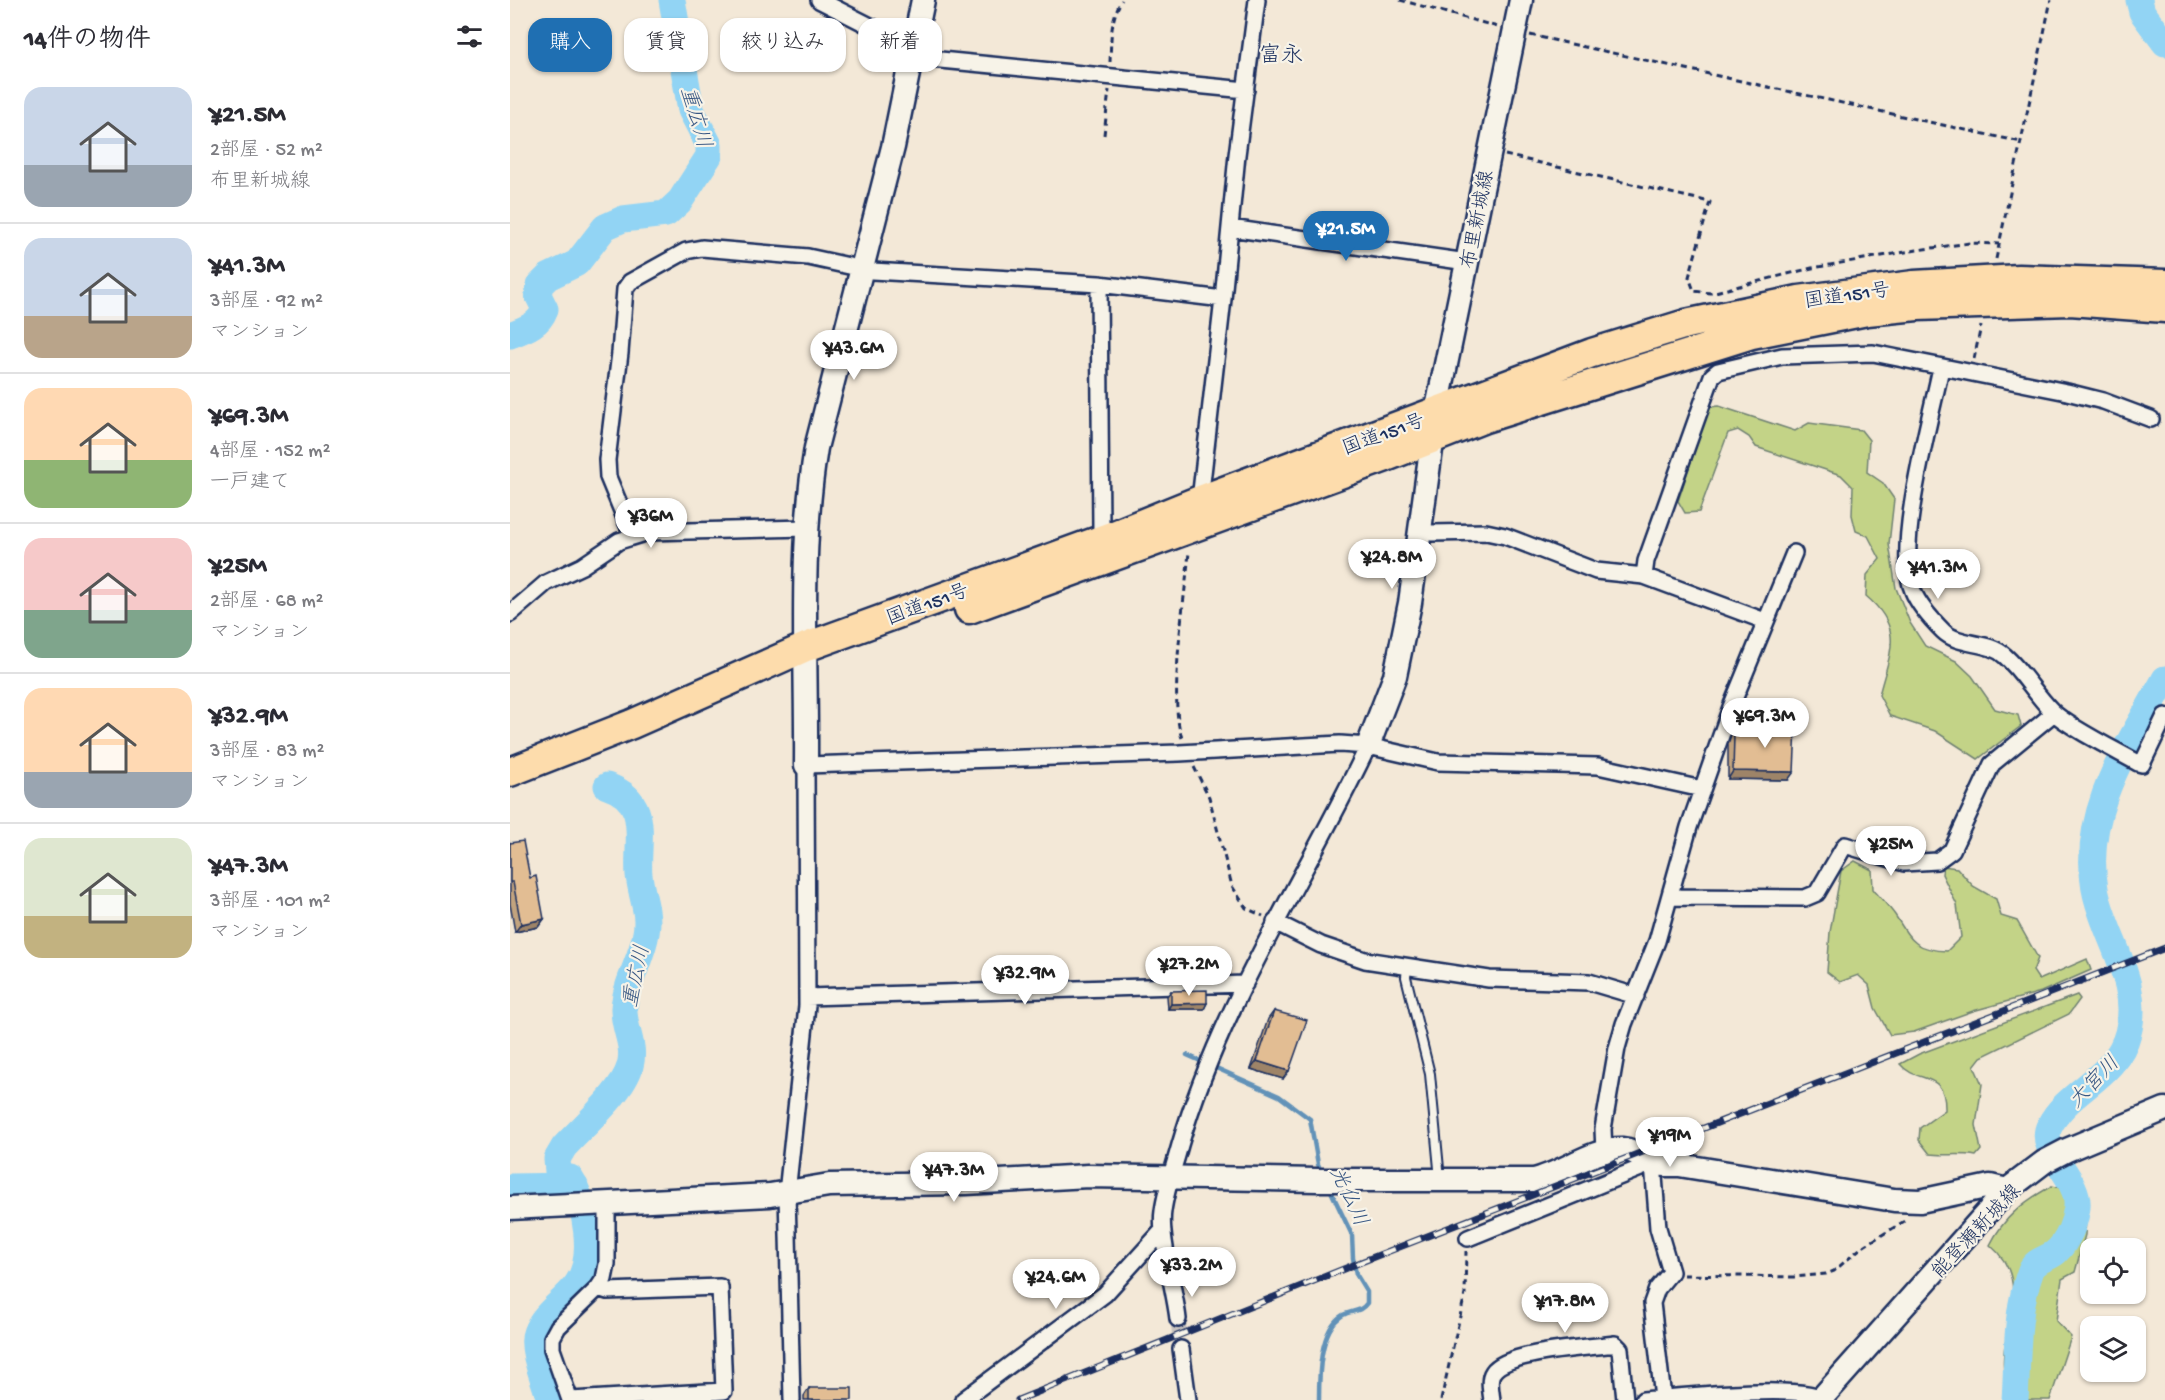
<!DOCTYPE html>
<html lang="ja">
<meta charset="utf-8">
<style>
:root{--surface:#fff;--page:#f7f7f7;--text:#2b2b33;--muted:#7c7c81;--line:#e1e1e2;--accent:#1f6fb2}
body{margin:0;font-family:"Gochi Hand","Klee One",sans-serif;background:var(--page);color:var(--text);height:100vh;display:flex;flex-direction:column;font-size:22px;white-space:nowrap}
*{box-sizing:border-box;margin:0}
p{font-size:20px;color:var(--muted)}
.icon{flex:none;width:33px;height:33px;fill:none;stroke:currentColor;stroke-width:2;stroke-linecap:round;stroke-linejoin:round}
.map{position:relative;flex:1;overflow:hidden}
.sheet{display:flex;flex-direction:column;background:var(--surface);width:510px}
.sheet>*{flex:none}
.banner{position:absolute;left:18px;top:18px;width:570px;height:54px;display:flex;gap:12px}
.tools{position:absolute;left:1570px;top:1238px;display:grid;gap:12px}
.tools a{display:grid;place-items:center;width:66px;height:66px;border-radius:12px;background:var(--surface);box-shadow:0 2px 4px #0004;font-size:30px}
.price{position:absolute;translate:-50% -51px;padding:0 14px;border-radius:21px;background:#fff;color:#222;font-size:20px;line-height:39px;filter:drop-shadow(0 2px 3px #0008)}
.price::after{content:'';position:absolute;left:50%;top:36px;width:18px;height:14px;margin-left:-9px;background:inherit;clip-path:polygon(0 0,100% 0,50% 100%)}
.price.selected{background:var(--accent);color:#fff}
ul{padding:0;list-style:none}
li{display:flex;align-items:center;gap:18px;height:150px;padding:0 24px}
li+li{border-top:2px solid var(--line)}
li span{display:grid;place-items:center;flex:none;width:168px;height:120px;border-radius:18px;color:#555}
li>.icon{margin-inline-start:auto}
span .icon{width:72px;height:72px;fill:#fffc;stroke-width:1}
li b{font-size:26px}
h2{display:flex;justify-content:space-between;align-items:center;height:72px;padding:0 24px;font-size:26px}
.chip{padding:0 21px;border-radius:18px;background:var(--surface);box-shadow:0 2px 4px #0004;font-size:21px;line-height:54px}
.chip.selected{background:var(--accent);color:#fff}
main{display:flex;flex:1;min-height:0}
.map>svg:first-child{display:block}
.green{fill:#c3d387;stroke:#6f8172;stroke-width:1.5}
.lines{fill:none;stroke-linecap:round;stroke-linejoin:round}
.stream{stroke:#6292b8;stroke-width:4.5}
.river{stroke:#92d4f4;stroke-width:27}
.street-tunnel{stroke:#c8c3bf;stroke-width:15;stroke-dasharray:15 8;stroke-linecap:butt}
.lane-casing{stroke:#1b2f5e;stroke-width:12}
.street-casing{stroke:#1b2f5e;stroke-width:20}
.secondary-casing{stroke:#1b2f5e;stroke-width:27}
.highway-casing{stroke:#1b2f5e;stroke-width:33}
.path{stroke:#1b2f5e;stroke-width:3;stroke-dasharray:6 4.5;stroke-linecap:butt}
.lane{stroke:#f7f3e8;stroke-width:8}
.street{stroke:#f7f3e8;stroke-width:15}
.secondary{stroke:#f7f3e8;stroke-width:22}
.highway{stroke:#fddcac;stroke-width:28}
.rail-casing{stroke:#1b2f5e;stroke-width:7}
.rail{stroke:#f7f3e8;stroke-width:4.5;stroke-dasharray:14;stroke-linecap:butt}
.wall{fill:#c2a37e;stroke:#1b2f5e;stroke-width:1.5}
.shaded-wall{fill:#9e8467;stroke:#1b2f5e;stroke-width:1.5}
.building{fill:#e2bd93;stroke:#1b2f5e;stroke-width:1.5}
.labels{text-anchor:middle;stroke-width:4.5;stroke-linejoin:round;paint-order:stroke}
.street-label{font-size:20px;fill:#1b2f5e;stroke:#f7f3e8}
.water-label{font-size:21px;font-style:italic;fill:#395884;stroke:#f7f3e8}
.quarter-label{font-size:22px;fill:#1b2f5e;stroke:#f7f3e8}
</style>
<main>
<section class="sheet">
<h2>14件の物件<svg class="icon" aria-label="filters" viewBox="0 0 24 24"><path d="M4 7h16M4 17h16"/><circle cx="9" cy="7" r="2"/><circle cx="15" cy="17" r="2"/></svg></h2>
<ul>
<li><span style="background:linear-gradient(#c9d6e8 65%,#9aa5b1 0)"><svg class="icon" aria-label="home" viewBox="0 0 24 24"><path d="M3 11l9-7 9 7M6 9v11h12V9"/></svg></span><div><b>¥21.5M</b><p>2部屋 · 52 m²</p><p>布里新城線</p></div></li>
<li><span style="background:linear-gradient(#c9d6e8 65%,#b9a48a 0)"><svg class="icon" aria-label="home" viewBox="0 0 24 24"><path d="M3 11l9-7 9 7M6 9v11h12V9"/></svg></span><div><b>¥41.3M</b><p>3部屋 · 92 m²</p><p>マンション</p></div></li>
<li><span style="background:linear-gradient(#ffd9b3 60%,#8fb573 0)"><svg class="icon" aria-label="home" viewBox="0 0 24 24"><path d="M3 11l9-7 9 7M6 9v11h12V9"/></svg></span><div><b>¥69.3M</b><p>4部屋 · 152 m²</p><p>一戸建て</p></div></li>
<li><span style="background:linear-gradient(#f6c9c9 60%,#7fa58c 0)"><svg class="icon" aria-label="home" viewBox="0 0 24 24"><path d="M3 11l9-7 9 7M6 9v11h12V9"/></svg></span><div><b>¥25M</b><p>2部屋 · 68 m²</p><p>マンション</p></div></li>
<li><span style="background:linear-gradient(#ffd9b3 70%,#9aa5b1 0)"><svg class="icon" aria-label="home" viewBox="0 0 24 24"><path d="M3 11l9-7 9 7M6 9v11h12V9"/></svg></span><div><b>¥32.9M</b><p>3部屋 · 83 m²</p><p>マンション</p></div></li>
<li><span style="background:linear-gradient(#dfe7d0 65%,#c2b280 0)"><svg class="icon" aria-label="home" viewBox="0 0 24 24"><path d="M3 11l9-7 9 7M6 9v11h12V9"/></svg></span><div><b>¥47.3M</b><p>3部屋 · 101 m²</p><p>マンション</p></div></li>
</ul>
</section>
<div class="map">
<svg width="1655" height="1400" viewBox="0 0 1655 1400">
<rect width="100%" height="100%" fill="#f3e8d7"/>
<filter id="ink" filterUnits="userSpaceOnUse"><feTurbulence type="fractalNoise" baseFrequency=".0167" numOctaves="2"/><feDisplacementMap in="SourceGraphic" scale="12" xChannelSelector="R" yChannelSelector="G"/><feConvolveMatrix kernelMatrix="1 2 1 2 8 2 1 2 1" color-interpolation-filters="sRGB"/></filter>
<g filter="url(#ink)">
<path class="green" d="M1209,406L1285,431L1299,423L1351,430L1359,440L1357,472L1373,483L1384,499L1379,544L1386,588L1400,623L1415,646L1446,661L1462,676L1485,709L1508,715L1511,726L1468,759L1425,731L1380,716L1369,695C1380,652 1395,629 1356,596L1357,575L1370,559L1358,536L1346,531L1342,515L1343,487L1331,475L1246,447L1239,437L1228,430L1218,433L1189,512L1175,513L1168,501L1199,407Z
M1345,861L1362,870L1363,889C1370,898 1379,906 1385,915C1401,940 1404,950 1437,951L1451,937L1447,905L1432,874L1433,866L1447,868L1463,886L1486,899L1491,916L1507,921L1528,958L1523,971L1529,980L1577,959L1581,970L1531,992L1463,1011L1404,1032L1380,1035L1365,1008L1359,985L1348,975L1330,982L1317,972L1320,932L1331,871Z
M1567,995L1570,999L1559,1014L1471,1057L1464,1066L1472,1084L1466,1125L1471,1150L1466,1156C1450,1153 1436,1156 1420,1154L1409,1140L1410,1128L1435,1110C1436,1069 1407,1085 1390,1064L1409,1054Z
M1542,1186L1555,1189L1577,1199L1575,1235L1565,1272L1552,1279L1546,1321L1561,1337L1540,1400H1507C1503,1394 1496,1387 1495,1380C1485,1332 1527,1285 1480,1245C1494,1217 1514,1201 1542,1186Z"/>
<g class="lines">
<path class="stream" d="M677,1055L769,1096L800,1119L808,1164L812,1174
M809,1400C809,1376 809,1329 833,1315C842,1310 850,1313 857,1303V1292L846,1274L843,1258L842,1235L819,1187"/>
<path class="river" d="M1629,0L1632,12L1655,43
M0,335C16,329 29,325 35,309L28,295L30,285L38,277L67,263L95,227L113,219L156,214L170,201L199,156V145L181,110L162,0
M0,1187L65,1186
M40,1400C36,1384 20,1348 26,1333C33,1313 55,1301 67,1284C86,1259 76,1203 60,1178L52,1177L48,1172L47,1159L54,1147C73,1126 113,1092 120,1066C126,1045 113,1028 114,1008C116,982 132,959 136,933C140,913 131,895 129,875C126,840 142,801 97,786
M1505,1400C1508,1356 1505,1313 1521,1270C1526,1259 1538,1259 1546,1252C1558,1241 1565,1223 1567,1207C1570,1177 1526,1150 1540,1125C1559,1089 1607,1077 1618,1033C1632,982 1594,938 1585,889C1571,810 1619,745 1655,679"/>
<path class="street-tunnel" d="M668,1319L671,1349"/>
<defs>
<path id="lane" d="M897,968L896,977L920,1074L930,1179"/>
<path id="street" d="M309,0L370,31L410,58L736,90
M720,228L957,262
M589,284L591,529L599,537
M1431,368C1421,417 1384,549 1403,591C1409,606 1422,620 1433,631C1449,647 1478,640 1495,656C1513,672 1525,694 1542,711C1558,727 1607,751 1628,763L1632,764L1655,716
M690,500L713,299L727,155L747,0
M910,529L921,533L976,532L995,536L1086,571L1134,576L1255,621
M122,535L98,477L97,460L110,353L115,289L120,282L176,251L192,248L298,257L362,271L589,284L713,299
M1134,576L1136,561L1202,376L1208,371L1272,356L1363,353L1557,392L1593,401L1641,419
M0,614L36,583L72,566L109,541L138,532L297,528
M1160,897L1295,898L1307,893L1335,845L1394,863L1427,861L1442,850L1482,764L1544,713
M765,922L811,945L855,960L979,979L1079,982L1126,996
M297,997L735,984
M1094,1151L1093,1129L1107,1048L1114,1024L1147,941L1179,827L1221,707L1284,553
M958,1238L1143,1163L1148,1228L1161,1272L1147,1289L1142,1303L1153,1398
M668,1319C665,1290 649,1237 653,1211C656,1189 664,1167 670,1145C711,1003 795,879 858,746
M671,1349L678,1400
M60,1400L42,1349V1338L48,1327L88,1288L94,1279L97,1264V1203
M61,1400L214,1391L210,1287L97,1291L88,1288
M282,1400L277,1193L297,1006L296,765L669,753L830,744L858,746L928,762L1088,766L1192,789
M453,1400L595,1294L652,1231
M982,1400C981,1392 978,1379 983,1372C997,1351 1079,1348 1105,1344L1110,1349L1115,1400
M1133,1400C1165,1397 1295,1383 1316,1400"/>
<path id="secondary" d="M858,746L885,676L900,603L926,413L1011,0
M296,765C297,660 289,552 306,448L383,147L413,0
M0,1208L260,1195L319,1185L456,1183L578,1176L808,1180H1023C1052,1174 1081,1149 1112,1149C1126,1150 1129,1157 1141,1162C1149,1166 1160,1165 1169,1165L1384,1200L1410,1201L1480,1186L1497,1190
M1310,1400L1497,1190L1534,1162L1557,1150L1655,1109"/>
<path id="highway" d="M459,609L876,457L975,418L1242,334L1357,311L1407,306L1560,301L1655,308
M0,772L122,724L296,647L599,537L690,500L1082,353L1176,324L1289,300L1404,285L1509,279L1655,284"/>
</defs>
<use href="#lane" class="lane-casing"/>
<use href="#street" class="street-casing"/>
<use href="#secondary" class="secondary-casing"/>
<use href="#highway" class="highway-casing"/>
<path class="path" d="M890,0L988,27
M1020,35L1511,142
M600,62C601,42 600,18 612,0
M594,135L599,90
M995,155L1200,202L1179,277L1184,291L1201,293L1302,268L1407,250L1460,243L1489,244
M1486,259L1541,0
M1464,359L1471,326
M672,738C658,699 675,597 679,552
M684,767L699,797L722,886L736,908L753,916
M1174,1275L1285,1277L1316,1274L1324,1271L1351,1248L1396,1220
M931,1400L955,1294L956,1251"/>
<use href="#lane" class="lane"/>
<use href="#street" class="street"/>
<use href="#secondary" class="secondary"/>
<use href="#highway" class="highway"/>
<defs>
<path id="rail" d="M508,1400L851,1262L1655,948"/>
</defs>
<use href="#rail" class="rail-casing"/>
<use href="#rail" class="rail"/>
</g>
<path class="wall" d="M1227,727L1278,780L1218,779V744L1221,735Z
M0,843L20,878L34,919L28,927L5,932L0,904Z
M661,991L697,1003L694,1009H658L657,996Z
M764,1011L773,1079L741,1069L758,1019Z
M299,1388L342,1400H294V1396Z"/>
<path class="shaded-wall" d="M1223,771L1284,772L1278,780L1218,779Z
M34,919L28,927L5,932L11,924Z
M697,1003L694,1009H658L661,1004Z
M747,1061L779,1071L773,1079L741,1069Z"/>
<path class="building" d="M1227,727H1286L1284,772L1223,771L1224,736Z
M13,841L20,878L26,876L34,919L11,924L3,882H0V843Z
M697,990V1003L661,1004V991Z
M764,1011L797,1020L779,1071L747,1061Z
M299,1388H342V1400H299Z"/>
</g>
<g class="labels">
<g class="street-label">
<text transform="translate(966 219) rotate(-79)" y="7">布里新城線</text>
<text transform="translate(1337 294) rotate(-8)" y="7">国道151号</text>
<text transform="translate(873 433) rotate(-20)" y="7">国道151号</text>
<text transform="translate(417 603) rotate(-20)" y="7">国道151号</text>
<text transform="translate(1465 1230) rotate(-47)" y="7">能登瀬新城線</text>
</g>
<g class="water-label">
<text transform="translate(187 117) rotate(74)" y="7">重広川</text>
<text transform="translate(125 976) rotate(-78)" y="7">重広川</text>
<text transform="translate(1583 1081) rotate(-46)" y="7">大宮川</text>
<text transform="translate(840 1196) rotate(65)" y="7">光仏川</text>
</g>
<g class="quarter-label">
<text x="771" y="61">富永</text>
</g>
</g>
</svg>
<div class="tools">
<a><svg class="icon" aria-label="locate" viewBox="0 0 24 24"><circle cx="12" cy="12" r="6"/><path d="M12 2v4M12 18v4M2 12h4M18 12h4"/></svg></a>
<a><svg class="icon" aria-label="layers" viewBox="0 0 24 24"><path d="M12 4l9 5-9 5-9-5zM3 14l9 5 9-5"/></svg></a>
</div>
<b class="price selected" style="left:836px;top:262px">¥21.5M</b>
<b class="price" style="left:344px;top:381px">¥43.6M</b>
<b class="price" style="left:141px;top:549px">¥36M</b>
<b class="price" style="left:882px;top:590px">¥24.8M</b>
<b class="price" style="left:1428px;top:600px">¥41.3M</b>
<b class="price" style="left:1255px;top:749px">¥69.3M</b>
<b class="price" style="left:1381px;top:877px">¥25M</b>
<b class="price" style="left:679px;top:997px">¥27.2M</b>
<b class="price" style="left:515px;top:1006px">¥32.9M</b>
<b class="price" style="left:1160px;top:1168px">¥19M</b>
<b class="price" style="left:444px;top:1203px">¥47.3M</b>
<b class="price" style="left:682px;top:1298px">¥33.2M</b>
<b class="price" style="left:546px;top:1310px">¥24.6M</b>
<b class="price" style="left:1055px;top:1334px">¥17.8M</b>
<div class="banner">
<a class="chip selected">購入</a>
<a class="chip">賃貸</a>
<a class="chip">絞り込み</a>
<a class="chip">新着</a>
</div>
</div>
</main>
